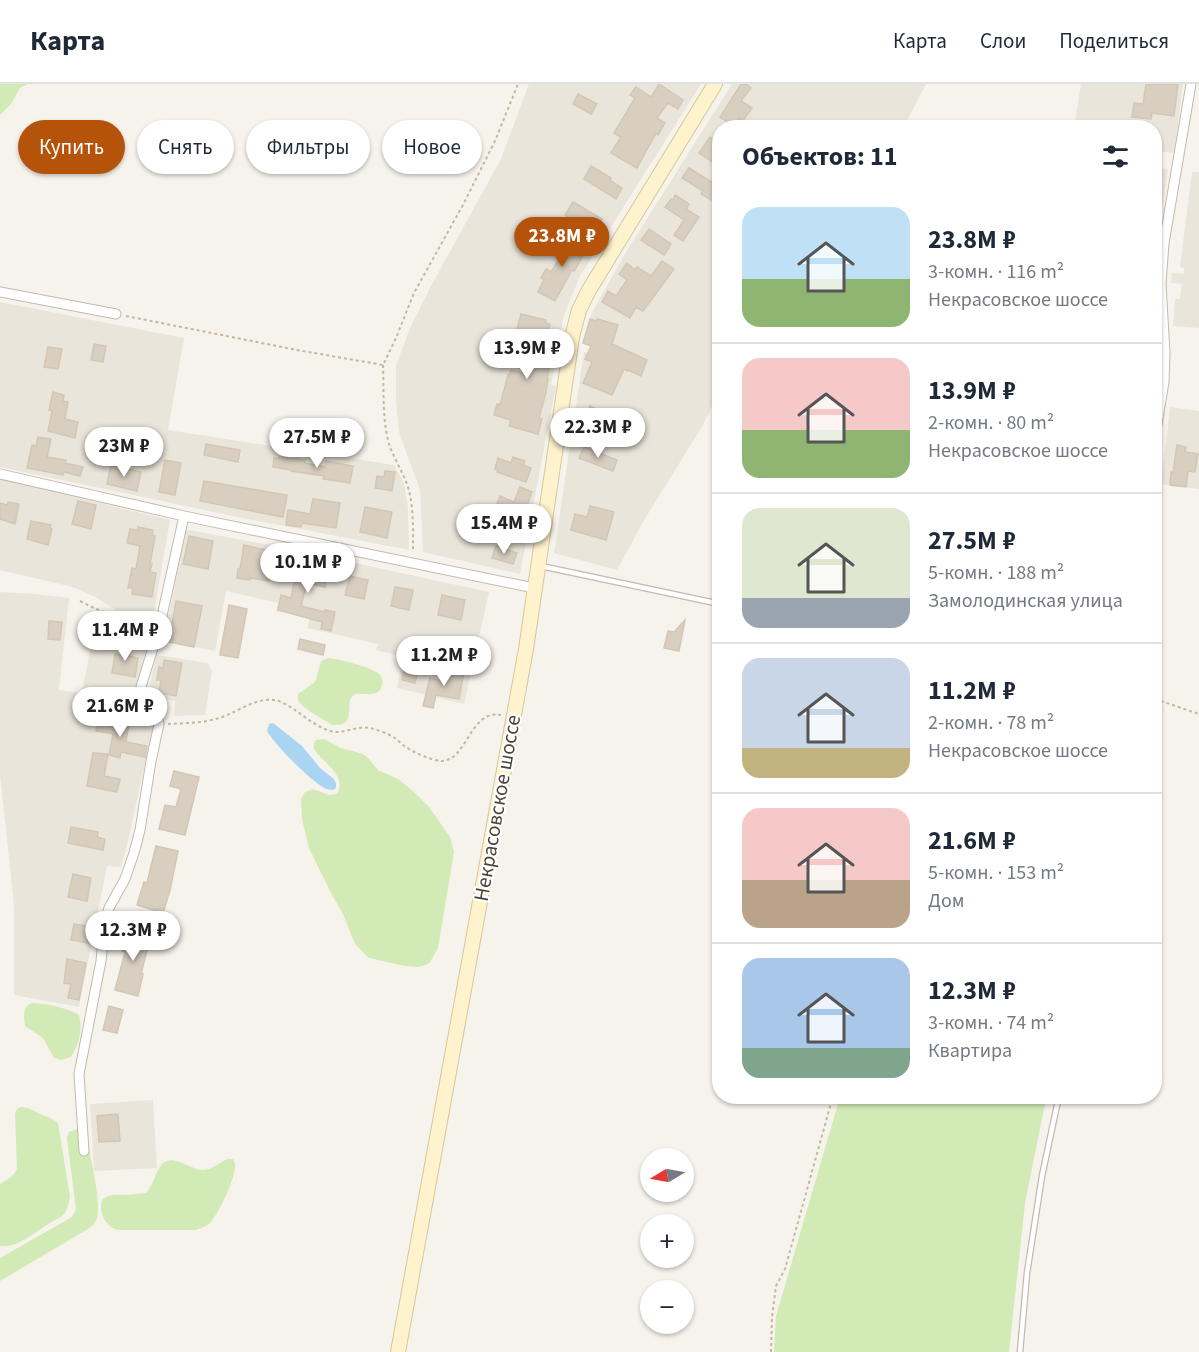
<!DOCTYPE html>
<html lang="ru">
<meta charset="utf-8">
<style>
:root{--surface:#fff;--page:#f2f2f3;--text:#1f2937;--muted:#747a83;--line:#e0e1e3;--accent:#b45309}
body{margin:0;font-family:"Source Sans 3",sans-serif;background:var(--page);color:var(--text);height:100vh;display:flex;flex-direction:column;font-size:22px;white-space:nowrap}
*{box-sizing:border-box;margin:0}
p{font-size:20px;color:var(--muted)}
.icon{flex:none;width:33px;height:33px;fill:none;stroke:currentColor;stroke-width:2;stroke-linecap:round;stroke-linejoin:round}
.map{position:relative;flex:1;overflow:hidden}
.sheet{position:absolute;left:712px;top:36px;width:450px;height:984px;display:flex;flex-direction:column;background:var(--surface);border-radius:24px;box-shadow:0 2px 4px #0004}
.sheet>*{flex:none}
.banner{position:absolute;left:18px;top:36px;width:570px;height:54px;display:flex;gap:12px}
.needle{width:39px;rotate:260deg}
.fabs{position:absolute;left:640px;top:1064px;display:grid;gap:12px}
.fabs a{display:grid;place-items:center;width:54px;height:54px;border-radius:50%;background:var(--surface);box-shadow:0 2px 4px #0004;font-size:30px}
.price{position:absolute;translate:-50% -51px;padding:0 14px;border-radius:21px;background:#fff;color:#222;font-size:20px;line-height:39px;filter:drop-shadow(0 2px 3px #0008)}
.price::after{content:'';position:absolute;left:50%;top:36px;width:18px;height:14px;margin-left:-9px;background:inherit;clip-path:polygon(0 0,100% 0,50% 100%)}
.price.on{background:var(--accent);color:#fff}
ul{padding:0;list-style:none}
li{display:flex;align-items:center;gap:18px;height:150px;padding:0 30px}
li+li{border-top:2px solid var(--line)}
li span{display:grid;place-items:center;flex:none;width:168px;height:120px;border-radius:18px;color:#555}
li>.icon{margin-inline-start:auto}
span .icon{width:72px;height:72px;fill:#fffc;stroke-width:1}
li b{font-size:26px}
h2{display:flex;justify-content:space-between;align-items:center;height:72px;padding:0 30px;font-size:26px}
.chip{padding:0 21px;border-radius:27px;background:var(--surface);box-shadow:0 2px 4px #0004;font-size:21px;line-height:54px}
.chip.on{background:var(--accent);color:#fff}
header{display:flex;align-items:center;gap:36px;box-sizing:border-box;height:84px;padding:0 30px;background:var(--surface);border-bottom:2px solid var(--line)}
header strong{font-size:28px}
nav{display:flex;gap:33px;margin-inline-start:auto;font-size:21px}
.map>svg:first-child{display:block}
.residential{fill:#eae5da}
.green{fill:#d2eab5}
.water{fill:#a9d4f2}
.building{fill:#d8cfc1;stroke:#d3c7b4;stroke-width:1.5}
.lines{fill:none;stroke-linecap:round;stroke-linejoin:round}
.lane-casing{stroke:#c2bbae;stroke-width:7}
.street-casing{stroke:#c2bbae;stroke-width:11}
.secondary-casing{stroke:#d6c79b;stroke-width:16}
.path{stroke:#c4b79f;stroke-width:2;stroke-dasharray:3 3;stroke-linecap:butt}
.lane{stroke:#fff;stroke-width:4.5}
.street{stroke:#fff;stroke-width:9}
.secondary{stroke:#fff3cd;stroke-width:14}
.labels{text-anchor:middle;stroke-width:4.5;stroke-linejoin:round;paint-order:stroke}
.street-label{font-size:21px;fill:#4b4439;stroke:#fff}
</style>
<header>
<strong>Карта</strong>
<nav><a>Карта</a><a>Слои</a><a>Поделиться</a></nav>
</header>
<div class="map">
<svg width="1199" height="1268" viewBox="0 0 1199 1268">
<rect width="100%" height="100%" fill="#f6f3ec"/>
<path class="residential" d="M529,0H701L580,192L564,231L551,301L556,302L520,490L423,468L420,406L399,348L396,318V281L411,242L431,202L501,75Z
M732,0H926L904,43L720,44V305L703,341L643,438L617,486L554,469L584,268L590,270L593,263L583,259L592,228L626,168Z
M1081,0H1183L1174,69L1155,67V44H1074Z
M1155,83L1168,85L1161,135L1156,201L1159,241L1155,279Z
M1192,88H1199V244L1173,242L1175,215H1180L1182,200L1171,199L1172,189L1184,190V184L1180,183Z
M0,218L184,254L168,346L394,381L404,399L408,424L409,466L233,432L0,383Z
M1170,323L1199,327V405L1161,400Z
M0,395L170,436L153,535L124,531L97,514L73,503L0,486Z
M190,446L286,464L489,508L464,620L397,604L403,573L376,566L378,560L307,544L310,534L276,527L278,519L226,507L215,567L164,557L185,448Z
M0,508L35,510L69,514L59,606L82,609L96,534L155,544L141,615L153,643L128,757L121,783L107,782L79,923L14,911V821L0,690Z
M156,571L208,579L212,587L205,631L174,632L175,617L151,613L149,607Z
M153,1016L157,1084L94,1087L90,1020Z"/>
<path class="green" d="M0,0H28L20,4L11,20L0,31Z
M328,574C338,575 377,584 381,592C382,595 383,598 382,601C379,616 363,607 354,611C343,616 359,643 333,641C326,637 304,625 300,619C297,615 298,614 298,610L315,598L321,577Z
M324,655L341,664L363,670L367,673L378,686L398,695L414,708L429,723L441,740L450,753L454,768L438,864L430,878L426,881L418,883L405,882L369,874L355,860L343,830L331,809L309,764L302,735L301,715L305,708L313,705L329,711L337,710C347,693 326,680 315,667C313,663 313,660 316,656Z
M31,919C40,918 72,925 79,931C83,945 79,961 71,973L61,976L54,974L43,954L25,942C24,934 22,924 31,919Z
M1028,1012L1046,1015L1025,1119L1009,1268H774L776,1232L840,1013Z
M21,1023C32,1024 31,1026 40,1030C47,1033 52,1034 58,1039L70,1113C69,1119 67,1127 63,1131C60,1134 55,1136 51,1138C37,1147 17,1165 0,1162V1100C8,1095 14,1093 17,1084L15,1030L17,1025Z
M77,1045L81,1046L86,1051C90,1072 101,1113 97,1134C95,1139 93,1142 88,1145L0,1197V1174L72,1133L76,1126L67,1054L69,1048Z
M228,1075H233C234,1077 235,1078 235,1080C237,1091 218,1132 209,1140C205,1143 200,1144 196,1146H118C109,1143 104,1138 102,1129C97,1109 111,1111 126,1111C133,1110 139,1110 146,1109C154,1101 155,1088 162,1080C173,1069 190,1085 202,1086C213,1086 219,1078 228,1075Z"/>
<path class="water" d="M273,639L302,662L320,684L334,695L336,699V704L333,706C328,705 327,706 323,703C311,697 274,660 267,647L269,640Z"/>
<path class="building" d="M659,0L683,16L678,25L668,19L657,34L665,39L658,51L656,49L637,84L611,69L621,53L614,49L635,14L630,11L636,3L651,13Z
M741,0H746L751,4L741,17L752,24L743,37L739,34L733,42L720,33Z
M1146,0H1178L1174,32L1152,29L1151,35L1132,33L1134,19L1143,20Z
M578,10L597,20L591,30L573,20Z
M710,53L720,60V83L699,69Z
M591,82L611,94L610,96L622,104L616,115L584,95Z
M689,84L720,103L713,117L701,110L703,107L682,94Z
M675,111L689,120L686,125L699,133L683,157L674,151L684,136L665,123L671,115L673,116Z
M573,118L602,135L594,148L565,131Z
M649,145L671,160L664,171L641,156Z
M566,152L587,165L574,187L572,186L555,217L538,208L544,196L541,194L546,185L551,188L562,170L556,167Z
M662,177L674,185L643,227L636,223L630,234L602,218L608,207L616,212L627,196L619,190L627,179L635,186L637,183L651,192Z
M521,230L546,236L545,239L550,240L547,252L545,251L539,276L550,279L547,295H548L546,308L539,334L542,335L538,350L509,342L511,336L494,331L497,320L500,321L508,291L509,292L511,286L522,289L530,257L515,253Z
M590,235L596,237L597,235L618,241L612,260L647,276L641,292L628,286L627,287L624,285L612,311L583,299L592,278L585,275L591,262L583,259Z
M94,260L106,262L103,278L91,276Z
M48,263L62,265L58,285L44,283Z
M53,308L64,311L63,317L68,318L65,335L78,338L75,354L48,347L52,327L49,326Z
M590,322L612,332L607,342L585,332Z
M116,348L124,350L118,378L109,376Z
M38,353L51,355L47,373L66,376L65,379L83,383L80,392L64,388L63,391L27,384L32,361L36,362Z
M206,360L240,366L238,378L204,371Z
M1177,361L1186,363L1185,368L1198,370L1195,388L1188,387L1186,403L1170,401L1171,388L1173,389Z
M584,363L617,376L613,387L579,374Z
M279,373L305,376V379L325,383L326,377L353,382L350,399L323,395L324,392L291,387V386L273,383L274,374L279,375Z
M513,373L525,377L523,381L531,384L526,398L497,388L498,386L495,385L498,374L511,379Z
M165,376L181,379L175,411L159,408Z
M111,381L141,388L137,407L107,400Z
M385,387L395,388L392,407L375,404L377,392L384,393Z
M204,397L287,411L283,433L200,417Z
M520,403L532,408L521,438L512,434L504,460L487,455L495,428L494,427L500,412L514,418Z
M313,415L340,419L336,444L302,439L301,443L286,441L288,426L310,430Z
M78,417L96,421L91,445L72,440Z
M8,418L19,420L15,440L0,435V419L7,421Z
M590,422L614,428L606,456L571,446L575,430L587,433Z
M365,423L392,428L387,454L360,448Z
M31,437L51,441L50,444L52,445L48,461L27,455Z
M138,443L153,446L152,451L155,452L150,480H152L150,488L156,489L152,513L132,510L133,504H128L132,484L136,485L140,462L127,459L130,445L138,446Z
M189,452L213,457L208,485L183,480Z
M244,461L274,468L269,497L250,494V496L237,494L238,485H240Z
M496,462L517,469L513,480L492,474Z
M299,475L329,482L325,503L307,499L301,522L325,528V526L335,528L331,547L321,545L322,538L278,526L281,511L291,514Z
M350,492L368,496L364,515L345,511Z
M395,503L413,506L409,526L391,522Z
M442,511L465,516L461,536L438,531Z
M176,517L202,522L194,563L164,557L166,546L171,547Z
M229,521L247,525L238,574L220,571Z
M685,536L679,567L664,564L668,547L674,548Z
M49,537L62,538L60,556L48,555Z
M300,555L325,561L323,571L298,565Z
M122,559L131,561L129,572L138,574L135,593L112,589L115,570L120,571Z
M411,563L420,565L417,577L420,578L415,599L402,596L406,575H408Z
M164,576L182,579L176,612L159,609L161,596H157L159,583L163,584Z
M445,584L464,588L459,615L436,611L433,624L423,622L430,594L443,597Z
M105,631L115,633V636L129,639L126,658L147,662L145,673L121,668L120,674L109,671L113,650L96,647L99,634L105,635Z
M93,669L108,670L104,692L120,695L117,708L87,702Z
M174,687L199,693L185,751L159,745L165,721L176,723L181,705L170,702Z
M71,743L98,748L97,753L105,755L103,766L68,759Z
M156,762L178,767L170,806L163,829L137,821L144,798L147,799Z
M73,790L91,794L87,817L68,813Z
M74,840L92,843L88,859L71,856Z
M129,845L151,851L141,890H143L138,912L115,906L125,868L122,867Z
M67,875L86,879L79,916L68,914L71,900L64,899Z
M109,922L123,926L117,949L103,946Z
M118,1030L120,1057L99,1058L97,1032Z"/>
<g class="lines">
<defs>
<path id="lane" d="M541,482L720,520
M1020,1268L1027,1189L1042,1092L1059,1012"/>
<path id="street" d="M0,208L116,230
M1155,352L1164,298L1165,269L1161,200L1164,159L1191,0
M0,390L184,432L534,504
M84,1067L79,990L101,877L105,838L109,824L125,795L134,769L140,746L151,677L159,640L155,626L144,611L141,603L160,541L184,432"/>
<path id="secondary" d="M398,1268L526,565L572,253L579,226L589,206L715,0"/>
</defs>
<use href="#lane" class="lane-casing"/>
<use href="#street" class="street-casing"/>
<use href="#secondary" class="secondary-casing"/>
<path class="path" d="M126,232L297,266L383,281L396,254L414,209L464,119L495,57L518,0
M383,281C384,306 382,335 389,360C394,375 403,388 408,403C414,423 413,447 413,468
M80,517C104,530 124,535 151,540
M1155,615L1199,630
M168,640C186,639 206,639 222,633C240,627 254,614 274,616C290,618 310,641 330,647C343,651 357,641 370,644C378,646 389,650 395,654C399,657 402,661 406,663C413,668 431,676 440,677C468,678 469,625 501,631
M771,1268L772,1233L776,1202L785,1185L833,1012"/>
<use href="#lane" class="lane"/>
<use href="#street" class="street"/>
<use href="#secondary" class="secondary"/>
</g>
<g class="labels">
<g class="street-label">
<text transform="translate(497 724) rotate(-80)" y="7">Некрасовское шоссе</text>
</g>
</g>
</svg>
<div class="fabs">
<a><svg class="needle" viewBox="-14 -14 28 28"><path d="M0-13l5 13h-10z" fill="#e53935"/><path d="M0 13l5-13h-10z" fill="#747a83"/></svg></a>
<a>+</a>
<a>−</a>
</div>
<b class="price on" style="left:562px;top:184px">23.8M ₽</b>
<b class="price" style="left:527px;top:296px">13.9M ₽</b>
<b class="price" style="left:598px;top:375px">22.3M ₽</b>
<b class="price" style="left:317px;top:385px">27.5M ₽</b>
<b class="price" style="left:124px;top:394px">23M ₽</b>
<b class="price" style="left:504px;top:471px">15.4M ₽</b>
<b class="price" style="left:308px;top:510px">10.1M ₽</b>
<b class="price" style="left:125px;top:578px">11.4M ₽</b>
<b class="price" style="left:444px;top:603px">11.2M ₽</b>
<b class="price" style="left:120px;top:654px">21.6M ₽</b>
<b class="price" style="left:133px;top:878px">12.3M ₽</b>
<div class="banner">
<a class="chip on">Купить</a>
<a class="chip">Снять</a>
<a class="chip">Фильтры</a>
<a class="chip">Новое</a>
</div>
<section class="sheet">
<h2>Объектов: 11<svg class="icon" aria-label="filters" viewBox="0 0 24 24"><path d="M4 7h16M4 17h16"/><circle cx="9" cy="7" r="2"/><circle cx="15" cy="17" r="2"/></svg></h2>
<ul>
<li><span style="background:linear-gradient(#bfe0f5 60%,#8fb573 0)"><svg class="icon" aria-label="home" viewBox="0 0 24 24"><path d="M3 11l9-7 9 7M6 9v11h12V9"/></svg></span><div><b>23.8M ₽</b><p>3-комн. · 116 m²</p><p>Некрасовское шоссе</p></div></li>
<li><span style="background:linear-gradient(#f6c9c9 60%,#8fb573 0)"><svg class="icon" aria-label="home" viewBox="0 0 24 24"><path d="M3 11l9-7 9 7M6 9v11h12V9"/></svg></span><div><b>13.9M ₽</b><p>2-комн. · 80 m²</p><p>Некрасовское шоссе</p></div></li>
<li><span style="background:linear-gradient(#dfe7d0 75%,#9aa5b1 0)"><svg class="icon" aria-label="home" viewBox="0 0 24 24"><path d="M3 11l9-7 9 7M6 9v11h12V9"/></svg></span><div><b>27.5M ₽</b><p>5-комн. · 188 m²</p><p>Замолодинская улица</p></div></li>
<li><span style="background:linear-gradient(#c9d6e8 75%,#c2b280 0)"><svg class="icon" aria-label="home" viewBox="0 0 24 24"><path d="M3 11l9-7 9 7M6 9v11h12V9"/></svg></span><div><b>11.2M ₽</b><p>2-комн. · 78 m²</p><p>Некрасовское шоссе</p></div></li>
<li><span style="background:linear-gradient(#f6c9c9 60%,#b9a48a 0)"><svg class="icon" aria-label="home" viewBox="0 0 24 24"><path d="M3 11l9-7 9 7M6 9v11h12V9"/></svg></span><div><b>21.6M ₽</b><p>5-комн. · 153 m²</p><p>Дом</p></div></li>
<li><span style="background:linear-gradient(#a9c7e8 75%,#7fa58c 0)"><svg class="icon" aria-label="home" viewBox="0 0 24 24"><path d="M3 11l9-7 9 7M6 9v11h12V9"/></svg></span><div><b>12.3M ₽</b><p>3-комн. · 74 m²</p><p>Квартира</p></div></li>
</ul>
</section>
</div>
